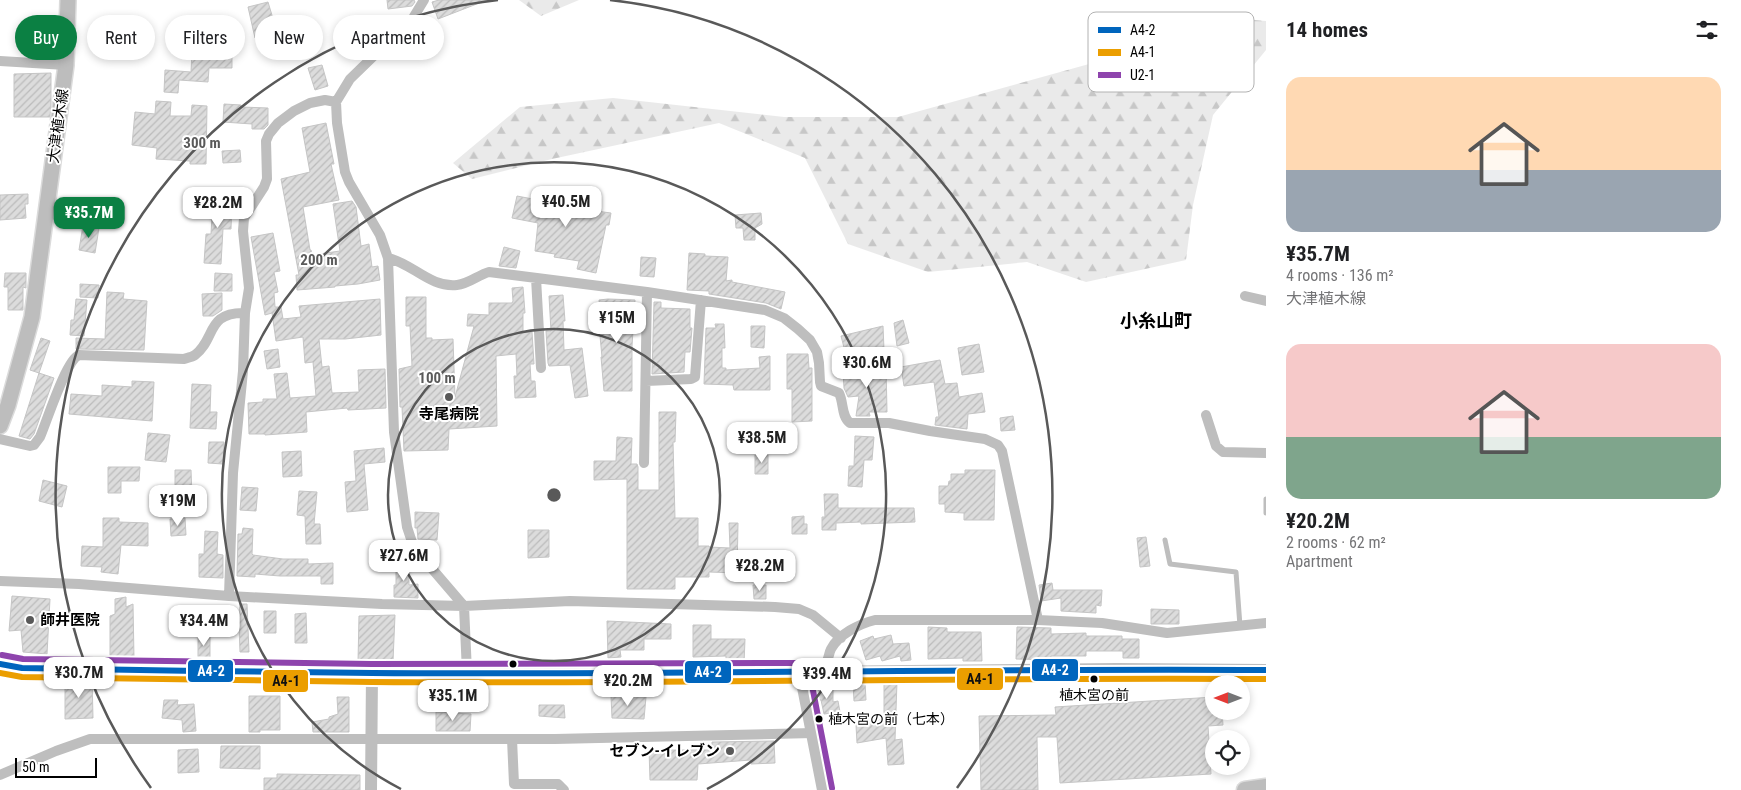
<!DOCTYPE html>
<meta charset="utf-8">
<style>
:root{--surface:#fff;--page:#f2f2f2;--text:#202124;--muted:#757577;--accent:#0b8043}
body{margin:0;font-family:"Roboto Condensed","Noto Sans JP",sans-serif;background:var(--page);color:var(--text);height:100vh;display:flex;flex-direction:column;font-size:19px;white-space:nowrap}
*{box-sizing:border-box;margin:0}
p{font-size:16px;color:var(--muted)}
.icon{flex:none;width:28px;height:28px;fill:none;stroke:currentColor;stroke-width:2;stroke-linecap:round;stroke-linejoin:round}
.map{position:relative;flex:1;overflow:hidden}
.panel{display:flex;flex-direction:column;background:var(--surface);width:475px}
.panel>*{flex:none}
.guide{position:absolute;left:15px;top:15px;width:475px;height:45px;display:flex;gap:10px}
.needle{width:32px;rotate:270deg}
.fabs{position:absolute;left:1205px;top:675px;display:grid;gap:10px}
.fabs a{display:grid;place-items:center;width:45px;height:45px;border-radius:50%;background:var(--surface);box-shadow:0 2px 8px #0003;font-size:25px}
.scale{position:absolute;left:15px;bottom:12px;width:82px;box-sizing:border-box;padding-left:5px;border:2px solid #000;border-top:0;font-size:14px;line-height:18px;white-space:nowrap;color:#000;-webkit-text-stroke:4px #fff;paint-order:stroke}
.price{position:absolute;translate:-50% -42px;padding:0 11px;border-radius:10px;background:#fff;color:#222;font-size:16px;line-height:32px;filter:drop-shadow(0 1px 2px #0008)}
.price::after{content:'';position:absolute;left:50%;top:30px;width:15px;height:11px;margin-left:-8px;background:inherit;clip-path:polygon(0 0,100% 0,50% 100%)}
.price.on{background:var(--accent);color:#fff}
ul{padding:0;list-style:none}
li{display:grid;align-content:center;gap:10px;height:265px;padding:0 20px}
li span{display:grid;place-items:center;height:155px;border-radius:15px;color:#555}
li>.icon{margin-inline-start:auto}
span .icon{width:90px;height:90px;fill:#fffc;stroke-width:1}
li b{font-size:21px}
h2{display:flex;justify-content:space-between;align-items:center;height:60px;padding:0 20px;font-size:21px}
.pill{padding:0 18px;border-radius:22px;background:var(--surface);box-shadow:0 2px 8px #0003;font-size:18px;line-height:45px}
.pill.on{background:var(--accent);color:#fff}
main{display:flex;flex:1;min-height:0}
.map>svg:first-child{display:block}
.forest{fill:url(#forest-firs)}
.building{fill:url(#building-hatch);stroke:#c5c5c5}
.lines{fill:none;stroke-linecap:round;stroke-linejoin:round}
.primary-casing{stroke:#dbdbdb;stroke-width:18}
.trunk-casing{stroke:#dbdbdb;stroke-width:19}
.service{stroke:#bebebe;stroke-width:5}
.minor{stroke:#bebebe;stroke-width:10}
.tertiary{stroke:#bebebe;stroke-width:12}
.primary{stroke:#bdbdbd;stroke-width:15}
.trunk{stroke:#bdbdbd;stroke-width:16}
.bus-1-casing{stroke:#fff;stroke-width:10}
.bus-2-casing{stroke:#fff;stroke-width:10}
.bus-3-casing{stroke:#fff;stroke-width:10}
.bus-1{stroke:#0065bd;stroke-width:6}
.bus-2{stroke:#eb9e00;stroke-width:6}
.bus-3{stroke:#8e44ad;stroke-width:6}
.ring{fill:none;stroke:#595959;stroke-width:2.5}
.poi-dot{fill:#595959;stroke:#fff;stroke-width:2}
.bus-dot{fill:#000;stroke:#fff;stroke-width:2}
.labels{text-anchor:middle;stroke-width:4;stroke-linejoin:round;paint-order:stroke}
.bus-label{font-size:14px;fill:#000;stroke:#fff}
.street-label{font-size:15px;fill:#000;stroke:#fff}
.poi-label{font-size:15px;font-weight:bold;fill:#000;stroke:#fff}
.quarter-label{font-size:18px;font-weight:bold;fill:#000;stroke:#fff}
.key{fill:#fff;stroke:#b2b2b2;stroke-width:1}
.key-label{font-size:14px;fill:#000}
.centre{fill:#595959;stroke:#fff;stroke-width:2.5}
.ring-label{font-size:15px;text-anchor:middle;font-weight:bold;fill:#595959;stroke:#fff;stroke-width:4;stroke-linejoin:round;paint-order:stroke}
.line-badge{stroke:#fff;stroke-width:2}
.badge-label{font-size:14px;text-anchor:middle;font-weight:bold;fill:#fff}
.pale-badge-label{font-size:14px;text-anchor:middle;font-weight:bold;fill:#111}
</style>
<main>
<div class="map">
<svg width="1266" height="790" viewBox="0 0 1266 790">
<defs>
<pattern id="forest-firs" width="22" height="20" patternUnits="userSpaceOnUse" patternTransform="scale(1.25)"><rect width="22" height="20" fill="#eaeaea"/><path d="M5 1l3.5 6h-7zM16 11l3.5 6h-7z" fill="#c7c7c7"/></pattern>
<pattern id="building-hatch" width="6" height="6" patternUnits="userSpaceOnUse" patternTransform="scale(1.25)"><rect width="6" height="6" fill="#dcdcdc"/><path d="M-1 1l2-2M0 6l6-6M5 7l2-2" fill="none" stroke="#bbb"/></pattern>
</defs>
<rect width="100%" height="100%" fill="#fff"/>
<path class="forest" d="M519,0H579L541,16Z
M1242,19L1266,21V50L1213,115L1193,205L1186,260L1086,282L1027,262L928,272L848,244L805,158L719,123L552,159L472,179L453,163L520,107L613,98L784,117H898L1154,46Z"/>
<path class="building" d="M387,0H414L415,2L412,6L388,9Z
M439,0H487L438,19L432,2Z
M268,2L277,32L255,38L248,7Z
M217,50H232V68H209L208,82L179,80L178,93L164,92L165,70L191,72L192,52L217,54Z
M322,65L328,86L315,90L308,68Z
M51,73V104L50,117H14V74Z
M156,101L171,102L170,116H191L192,105L207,106L206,164H190V161L156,159L157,148L132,145L135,112L155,114Z
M224,104L241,105V107L268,108V125L264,129H252V124L223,122Z
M326,123L334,164H331L339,200L303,207L310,250H311L312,255L340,251L333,204L352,201L356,207L361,246L369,244L372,267L378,266L380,280L358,284L335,286V287L297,290L296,275H299L281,179L310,172L302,128Z
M240,150L241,162L223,163L222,151Z
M564,192L582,194L581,209L611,213L609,225H606L596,273L577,269L579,261L554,257L555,254L535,251L538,223L512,218L517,196L538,200V196H563Z
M28,194V204H25L26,218L0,220V195Z
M213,197L232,198L231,229H223L221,264L204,263L206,234H211Z
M60,211L76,214L74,226L57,223Z
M761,213L762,224L755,228V240H744L743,228H736L735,215Z
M83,225L99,228L95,253L79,250Z
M273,233L280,271L274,272L278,292L274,293L275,307H281L283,319L301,317L299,306L380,299L381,335L345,339H319L322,367L329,366L332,393L359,392L358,370L385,369L386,408L348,410L347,408L306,412L307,432L265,435V434H249L248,403L263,402V399H277L274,374L287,373L290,398L316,396L313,362L305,363L303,337L276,341L272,313L265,315L251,237Z
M504,247L520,251L516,268L499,266Z
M689,253L705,254V256L728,257L726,281L732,280V282L785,292L781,309L766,303L709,294V291L687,290Z
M641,257L656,258L654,277L640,276Z
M5,273H26V288L23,287V310H8V287H4Z
M215,273L232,274V291H214Z
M80,284L99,285L98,298L80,297Z
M523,287L525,313H523V332H532L534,364H530L531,381H535L536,397L515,398L514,376H517L516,354L496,356L497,426L449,429L448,450L404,451L402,407H400L399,369L412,366L410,326H406V297H426V338H432V340L453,339L455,397L474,326H467L468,314L489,315V303H512L513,301L512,288Z
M107,292L124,293L123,299L147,301L144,350L76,349V338L105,339Z
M222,293V310L213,316H203L202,294Z
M563,295L565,321H563L564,350L582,348L588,396L575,398L570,365L549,366L548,363L546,331H551L549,296Z
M76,299L87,300L84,336L70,335L71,320H74Z
M608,299L635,300L632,346V391H604L601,357H602L600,336L602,335L599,300Z
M654,302H661V308L690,309V328H692L690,352H685L684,372L652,374Z
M903,320L909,343L897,346L894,323Z
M715,324H724L725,348H722V368H726V370L760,368L759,357L770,356V390H734L733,385L704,384L706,328H716Z
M751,326H765L764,348L751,347Z
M883,326L884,350L847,359L841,336Z
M41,338L50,341L39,373L30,370Z
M979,344L984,372L962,375L958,348Z
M278,349L280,367L267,369L264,351Z
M787,354H808L809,368H812V421L792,422V389H787Z
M940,360L945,384L957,383L959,397L982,393L985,412L968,414L967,429L935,425L936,417H939L934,382L904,386L901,367Z
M886,366L887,412H869L870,416H856L859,396L848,397L844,388L843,371H850L849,369Z
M39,373L54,378L34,434L30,439L19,436Z
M132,381L154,382L152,421L69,414L71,394L102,396V385L132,387Z
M192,384L211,385L210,412H217L216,429L190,428Z
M659,412H676L675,442H673L675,518H698V546H709V547L730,548L729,523H738L737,573L709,572V577H675V589H627V479L594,480V461H616L617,437L632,438L631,464H637L638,467V490H659Z
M1013,416L1015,430L1001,431L1000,418Z
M148,433L170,435L166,462L145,460Z
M855,436L874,437L872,460H864L862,487L848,486L849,466H854Z
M209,442H224L223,464L208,463Z
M384,448L385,462L364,464L368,510L347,512L345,482L356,481L354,451Z
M301,451L302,476L283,477L282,452Z
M755,455H768V474H755Z
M108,467H140L139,481H121V493H108Z
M175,470H191L192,496H179L178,487H175Z
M965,470H995L994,520H964V513L945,512V504H939V486H948L949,481H951V474H965Z
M43,480L67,486L62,507L39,501Z
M242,487L258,488L256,511L240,510Z
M299,491L317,492L314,524H320L321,544H306L305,516L297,515Z
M824,494H838V508H914L915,522L861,524V522L836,523V530H822V517H825Z
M415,512L439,513L437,540L418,539L417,528H415Z
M804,516V524H807V534H792V517Z
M103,518H119V522L148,523V546L121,545L118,574L101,572L102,567L81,566L82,546L103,547Z
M185,518L186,535L171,536L170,519Z
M243,528L253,529L252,554L253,555L283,559H308V564L333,563V584H321V576H280L255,574V577L237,576L238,534H242Z
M528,530H549V557L528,558Z
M205,531L218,532L217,554L223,555V578L199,577V554H204Z
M1146,537L1150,566L1140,567L1137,538Z
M396,560H406V564H409V585L418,584V598L394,597V585H396Z
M1052,583L1053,590H1102L1101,606L1096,605V613L1061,611V598L1041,601L1039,585Z
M753,585H766V599H754Z
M12,596L50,599L47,654L23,652L21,630L9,631Z
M126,597V607L133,604L134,659L110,661V616L115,614V599Z
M240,604H247L249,652H240L239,626H210V614H239Z
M1151,609L1179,610V624H1151Z
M264,611H276V633H264Z
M306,613L307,643H295V614Z
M395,615L393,661L358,662L359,616Z
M607,621L671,624V639H644V650H620L621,657L608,658Z
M693,625H711V639H745L744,664H726V656L693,657Z
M928,627L947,628V632H981L982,661H963V658L928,659Z
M1017,627L1051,628V634L1086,633V636H1122V639H1139V658H1123V651H1086V656H1051L1050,660L1016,659Z
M891,635L893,644L909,643L911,660L901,661L900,656L882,661L880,656L866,660L860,641L873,636L874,639Z
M198,636H210V658H198Z
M92,678L93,718L65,719V679Z
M897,681L895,740L902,739L904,764L888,765L886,738L857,743L856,725L884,719V684Z
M865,682L866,700L854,701L853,683Z
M833,687V702L838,701L840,712L824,714L821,700H816L815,688Z
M249,696H280V730H260V732H249Z
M611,696L646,697L644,719L612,718Z
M337,697H349V732H313L312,722L329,719V717L338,714Z
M1214,697V711H1222L1223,725L1208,726L1211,774L1060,783L1057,737H1037L1038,790H981L979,716L1056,715L1055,707Z
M164,700H178L177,705L194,704L196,731L183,732L182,720L162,718Z
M539,705H564L565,718L539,716Z
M436,712L471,714L470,731H436Z
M774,741L775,763L751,764V760L698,764L697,780H650L649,750H712V742Z
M221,746H260V769L220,768Z
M198,749L199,772L178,773V750Z
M277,774L360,775V790H264V778H277Z"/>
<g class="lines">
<defs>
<path id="primary" d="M0,426L8,405L32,317L66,65L68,0"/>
<path id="trunk" d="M1245,790L1266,787"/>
</defs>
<use href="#primary" class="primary-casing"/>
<use href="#trunk" class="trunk-casing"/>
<path class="service" d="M1266,499V513
M1165,540L1170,564L1236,572L1240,626"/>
<path class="minor" d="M424,0L413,18L350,79L336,102L337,123L345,172L349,182L380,235L388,258L394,432L407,527L412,542L422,557L464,606L467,672
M0,61L66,65
M388,258C412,263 430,288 457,285C469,284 478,275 489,272L647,292L765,310L784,318L798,329L810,340L817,352L819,363L820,382L821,386L839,393C844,403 841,416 850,423H889L930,431L985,439L998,445L1002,451L1038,620
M536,278L541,368
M1245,296L1266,301
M646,381L691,379L695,377L701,300
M1206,415L1216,446L1223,452L1266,453
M0,439L30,446L34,445L40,437C47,421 66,360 79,355L184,359C187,358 192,357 195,355C216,339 206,312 245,313
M644,463L647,292
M0,581L79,584L229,596L382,604L464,606L570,601L775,607L799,609L813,615L841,638
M229,596L233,473L243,371L245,313L249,288L243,231L244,218L264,187L267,179L266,141L269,134L278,123L294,111L310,103L325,100L336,102
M804,671L827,661C829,657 829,653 831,649C839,634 859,624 875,620H1038L1102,623L1167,633L1266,623
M512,739L514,784H558L564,790
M0,775L56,751L90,739H555L813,733"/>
<path class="tertiary" d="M0,664L22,668L372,673L800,672L1117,669L1266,670
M800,672L823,790
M371,790L372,673"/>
<use href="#primary" class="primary"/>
<use href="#trunk" class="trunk"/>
<defs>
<path id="bus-1" d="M0,664L22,668C139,670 255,672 372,673C670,675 968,668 1266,670"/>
<path id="bus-2" d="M0,673L22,677C139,678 255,681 372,682C670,684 968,677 1266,679"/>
<path id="bus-3" d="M2,655L23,659L372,664L802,663L806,666L809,670L832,788"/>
</defs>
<use href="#bus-1" class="bus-1-casing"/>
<use href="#bus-2" class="bus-2-casing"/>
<use href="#bus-3" class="bus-3-casing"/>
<use href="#bus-1" class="bus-1"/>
<use href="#bus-2" class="bus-2"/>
<use href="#bus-3" class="bus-3"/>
</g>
<g class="ring">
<circle cx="554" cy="495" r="166"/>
<path d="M401 789A332 332 0 1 1 707 789"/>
<path d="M151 788A498 498 0 0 1 498 0M610 0A498 498 0 0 1 957 788"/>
</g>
<g class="poi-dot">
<circle cx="449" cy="397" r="5"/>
<circle cx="30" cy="620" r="5"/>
<circle cx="730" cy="751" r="5"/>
</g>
<g class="bus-dot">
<circle cx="513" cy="664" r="4.5"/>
<circle cx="1094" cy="679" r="4.5"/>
<circle cx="819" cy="719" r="4.5"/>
</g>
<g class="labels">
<g class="bus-label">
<text x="1094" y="700">植木宮の前</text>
<text x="828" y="724" text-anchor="start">植木宮の前（七本）</text>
</g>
<g class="street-label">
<text transform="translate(58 126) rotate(-82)" y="5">大津植木線</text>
</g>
<g class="poi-label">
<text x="449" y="419">寺尾病院</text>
<text x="40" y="625" text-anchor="start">師井医院</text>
<text x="720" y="756" text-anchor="end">セブン-イレブン</text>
</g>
<g class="quarter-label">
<text x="1156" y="327">小糸山町</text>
</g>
</g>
<rect x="1088" y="12" width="166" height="80" rx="8" class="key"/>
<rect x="1098" y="27" width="23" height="6" fill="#0065bd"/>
<rect x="1098" y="49" width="23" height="7" fill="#eb9e00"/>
<rect x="1098" y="72" width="23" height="6" fill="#8e44ad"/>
<g class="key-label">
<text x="1130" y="35">A4-2</text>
<text x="1130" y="57">A4-1</text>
<text x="1130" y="80">U2-1</text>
</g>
<circle cx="554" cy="495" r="8" class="centre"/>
<g class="ring-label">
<text x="202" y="148">300 m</text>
<text x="319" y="265">200 m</text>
<text x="437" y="383">100 m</text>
</g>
<g class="line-badge">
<rect x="1031" y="658" width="48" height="24" rx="5" fill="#0065bd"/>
<rect x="187" y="659" width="47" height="24" rx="5" fill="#0065bd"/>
<rect x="684" y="660" width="48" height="24" rx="5" fill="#0065bd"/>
<rect x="956" y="667" width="48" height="24" rx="5" fill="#eb9e00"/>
<rect x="262" y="669" width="47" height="24" rx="5" fill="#eb9e00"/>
</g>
<g class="badge-label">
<text x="1055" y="675">A4-2</text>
<text x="211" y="676">A4-2</text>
<text x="708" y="677">A4-2</text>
</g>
<g class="pale-badge-label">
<text x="980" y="684">A4-1</text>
<text x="286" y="686">A4-1</text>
</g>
</svg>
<div class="fabs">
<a><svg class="needle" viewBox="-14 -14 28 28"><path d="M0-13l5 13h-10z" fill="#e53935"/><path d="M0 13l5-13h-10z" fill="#757577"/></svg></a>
<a><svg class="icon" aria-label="locate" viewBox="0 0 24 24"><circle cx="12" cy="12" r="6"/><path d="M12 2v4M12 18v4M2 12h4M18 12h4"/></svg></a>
</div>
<div class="scale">50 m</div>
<b class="price" style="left:566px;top:228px">¥40.5M</b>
<b class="price" style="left:218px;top:229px">¥28.2M</b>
<b class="price on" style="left:89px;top:239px">¥35.7M</b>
<b class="price" style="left:617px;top:344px">¥15M</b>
<b class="price" style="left:867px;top:389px">¥30.6M</b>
<b class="price" style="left:762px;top:464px">¥38.5M</b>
<b class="price" style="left:178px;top:527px">¥19M</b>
<b class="price" style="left:404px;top:582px">¥27.6M</b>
<b class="price" style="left:760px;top:592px">¥28.2M</b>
<b class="price" style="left:204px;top:647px">¥34.4M</b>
<b class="price" style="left:79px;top:699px">¥30.7M</b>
<b class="price" style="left:827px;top:700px">¥39.4M</b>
<b class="price" style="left:628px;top:707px">¥20.2M</b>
<b class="price" style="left:453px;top:722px">¥35.1M</b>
<div class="guide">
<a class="pill on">Buy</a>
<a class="pill">Rent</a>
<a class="pill">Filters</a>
<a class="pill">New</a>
<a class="pill">Apartment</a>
</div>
</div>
<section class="panel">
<h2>14 homes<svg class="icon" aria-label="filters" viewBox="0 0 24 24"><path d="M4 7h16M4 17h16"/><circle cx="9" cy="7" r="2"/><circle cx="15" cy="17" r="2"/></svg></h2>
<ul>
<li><span style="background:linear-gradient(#ffd9b3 60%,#9aa5b1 0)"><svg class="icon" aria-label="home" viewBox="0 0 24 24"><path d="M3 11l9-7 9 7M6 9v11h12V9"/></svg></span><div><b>¥35.7M</b><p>4 rooms · 136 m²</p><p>大津植木線</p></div></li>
<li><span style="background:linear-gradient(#f6c9c9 60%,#7fa58c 0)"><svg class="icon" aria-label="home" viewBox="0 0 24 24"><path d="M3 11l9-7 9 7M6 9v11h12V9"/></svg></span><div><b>¥20.2M</b><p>2 rooms · 62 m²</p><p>Apartment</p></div></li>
</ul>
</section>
</main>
